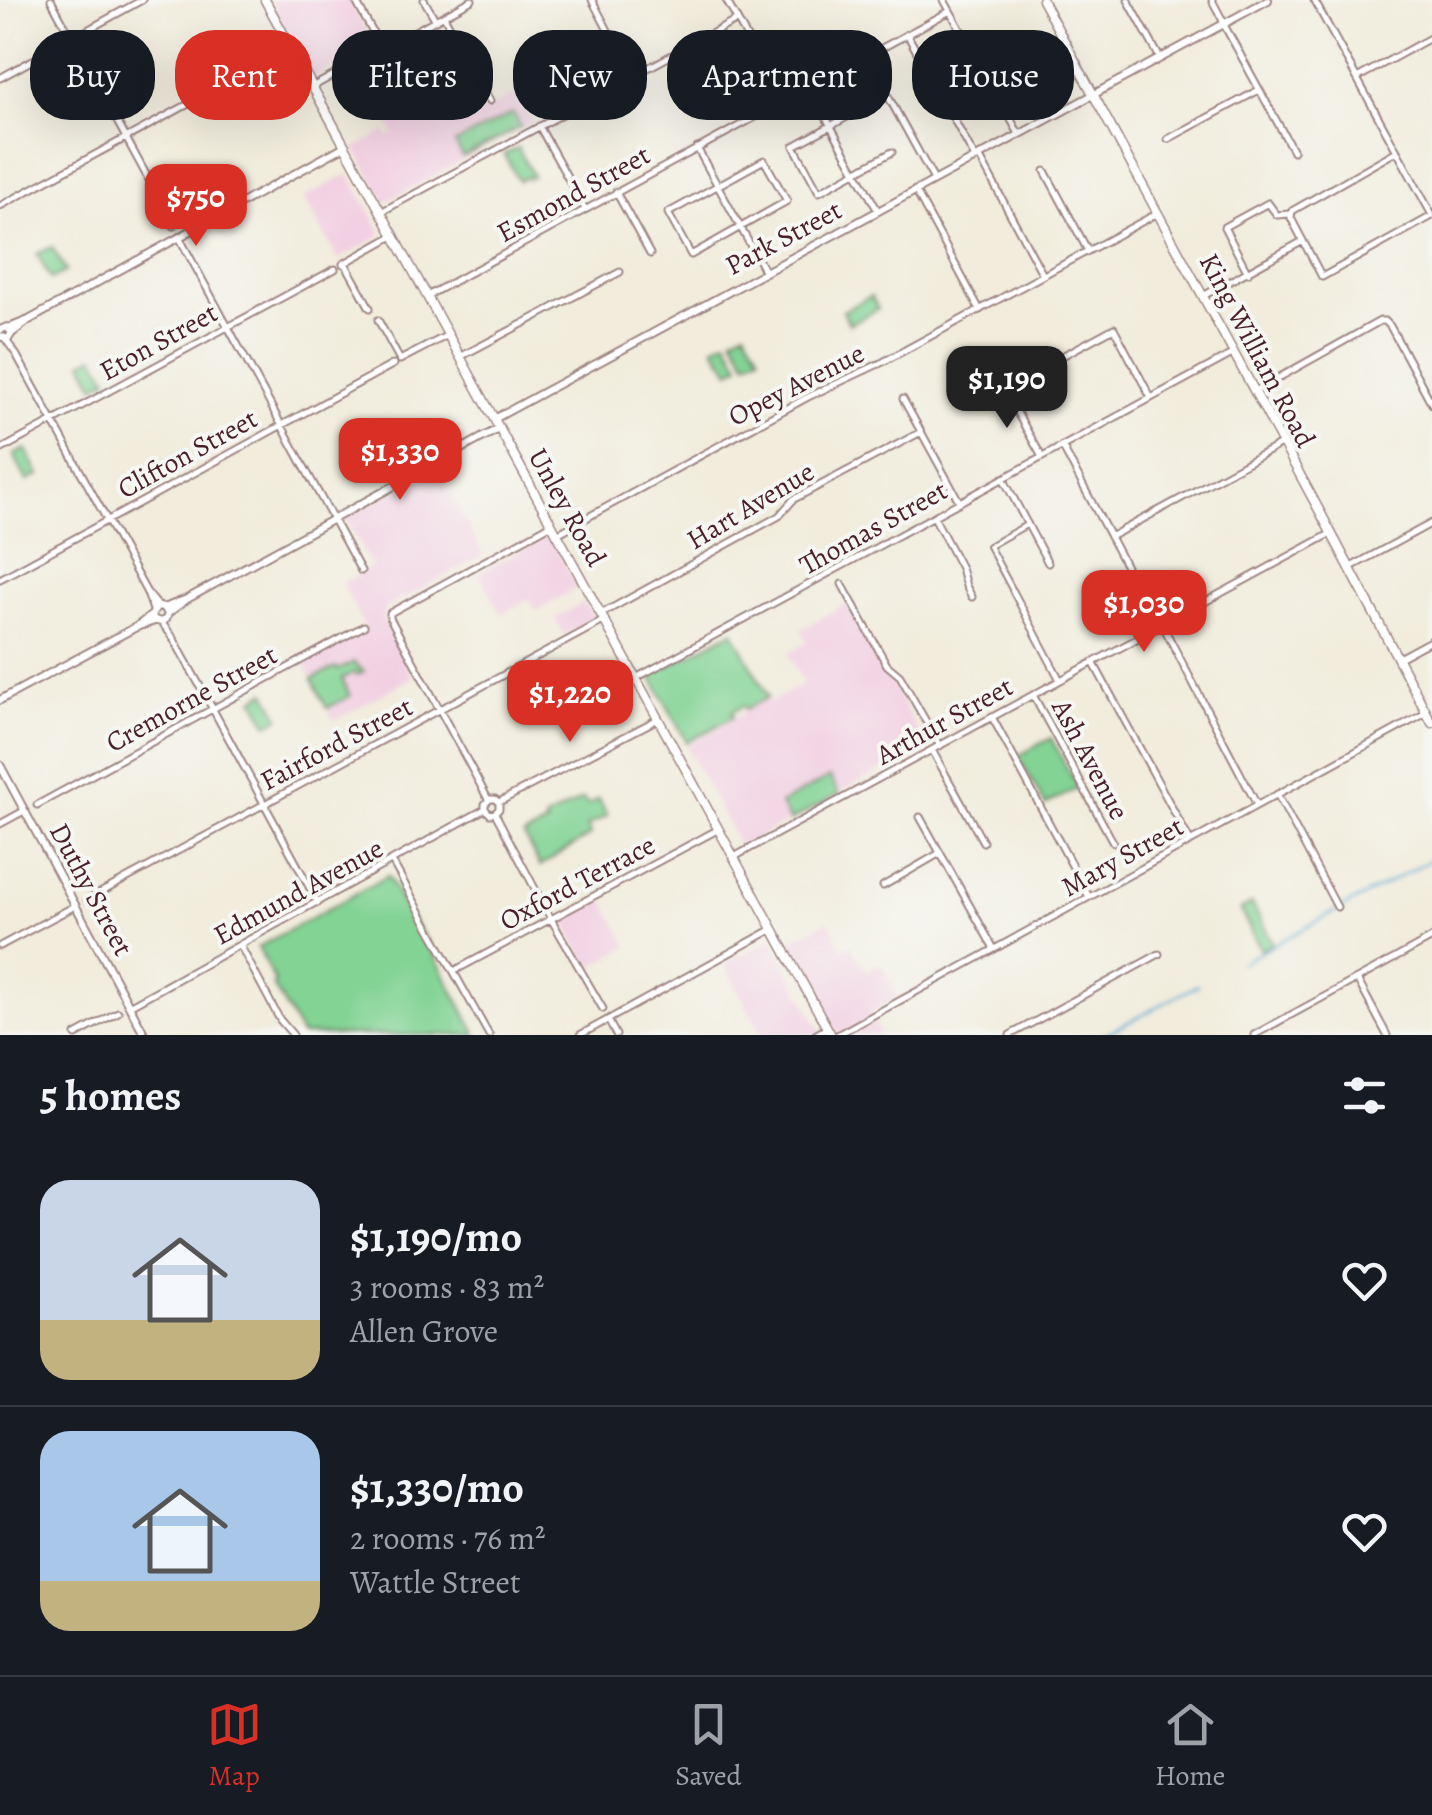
<!DOCTYPE html>
<meta charset="utf-8">
<style>
:root{--surface:#171b24;--page:#20242c;--text:#f1f3f6;--muted:#9ea1a6;--line:#363941;--accent:#d93025}
body{margin:0;font-family:Alegreya,serif;background:var(--page);color:var(--text);height:100vh;display:flex;flex-direction:column;font-size:38px;white-space:nowrap}
*{box-sizing:border-box;margin:0}
p{font-size:32px;color:var(--muted)}
.icon{flex:none;width:55px;height:55px;fill:none;stroke:currentColor;stroke-width:2;stroke-linecap:round;stroke-linejoin:round}
.map{position:relative;height:1035px;overflow:hidden}
.details{display:flex;flex-direction:column;background:var(--surface);flex:1}
.details>*{flex:none}
.top-card{position:absolute;left:30px;top:30px;width:1372px;height:90px;display:flex;gap:20px}
.price{position:absolute;translate:-50% -85px;padding:0 22px;border-radius:20px;background:var(--accent);color:#fff;font-size:32px;line-height:65px;filter:drop-shadow(0 2px 5px #0008)}
.price::after{content:'';position:absolute;left:50%;top:60px;width:30px;height:22px;margin-left:-15px;background:inherit;clip-path:polygon(0 0,100% 0,50% 100%)}
.price.selected{background:#222;color:#fff}
ul{padding:0;list-style:none}
li{display:flex;align-items:center;gap:30px;height:250px;padding:0 40px}
li+li{border-top:2px solid var(--line)}
li span{display:grid;place-items:center;flex:none;width:280px;height:200px;border-radius:30px;color:#555}
li>.icon{margin-inline-start:auto}
span .icon{width:120px;height:120px;fill:#fffc;stroke-width:1}
li b{font-size:42px}
h2{display:flex;justify-content:space-between;align-items:center;height:120px;padding:0 40px;font-size:42px}
.pill{padding:0 35px;border-radius:40px;background:var(--surface);box-shadow:0 10px 40px #0002;font-size:35px;line-height:90px}
.pill.selected{background:var(--accent);color:#fff}
.menu{display:flex;justify-content:space-around;align-items:center;height:140px;border-top:2px solid var(--line);background:var(--surface);font-size:28px;color:var(--muted)}
.menu a{display:grid;justify-items:center;gap:5px}
.menu .selected{color:var(--accent)}
.map>svg:first-child{display:block}
.built{fill:#f2cfe2}
.green{fill:#82d394;stroke:#667960;stroke-width:2.5}
.lines{fill:none;stroke-linecap:round;stroke-linejoin:round}
.stream{stroke:#5aaad4;stroke-width:2.5}
.pedestrian-casing{stroke:#9e8683;stroke-width:8}
.minor-casing{stroke:#9e8683;stroke-width:9}
.tertiary-casing{stroke:#9e8683;stroke-width:10}
.secondary-casing{stroke:#9e8683;stroke-width:11}
.pedestrian{stroke:#fff;stroke-width:4}
.minor{stroke:#fff;stroke-width:5}
.tertiary{stroke:#fff;stroke-width:6}
.secondary{stroke:#fff;stroke-width:8}
.labels{text-anchor:middle;stroke-width:8;stroke-linejoin:round;paint-order:stroke}
.street-label{font-size:28px;fill:#4a1f2b;stroke:#f6f6f2}
</style>
<div class="map">
<svg width="1432" height="1035" viewBox="0 0 1432 1035">
<rect width="100%" height="100%" fill="#f6f6f2"/>
<filter id="ink" filterUnits="userSpaceOnUse"><feTurbulence type="fractalNoise" baseFrequency=".01" numOctaves="2"/><feDisplacementMap in="SourceGraphic" scale="20" xChannelSelector="R" yChannelSelector="G"/><feConvolveMatrix kernelMatrix="1 2 1 2 8 2 1 2 1" color-interpolation-filters="sRGB"/></filter>
<filter id="wash" filterUnits="userSpaceOnUse"><feTurbulence type="fractalNoise" baseFrequency=".0048" numOctaves="4" result="noise"/><feDisplacementMap in="SourceGraphic" scale="40" xChannelSelector="R" yChannelSelector="G"/><feGaussianBlur stdDeviation="2.25" result="paint"/><feColorMatrix in="noise" values="0 0 0 0 0 0 0 0 0 0 0 0 0 0 0 0 0 1.4 0 .05"/><feComposite in="paint" operator="in"/></filter>
<g filter="url(#wash)">
<rect width="100%" height="100%" fill="#f1ecdb"/>
<path class="built" d="M270,0H349L374,46L313,79Z
M440,25L487,109L519,93L535,121L385,202L355,148L386,131L389,137L394,134L359,68Z
M349,174L381,232L379,237L338,259L304,198Z
M437,468L483,555L384,609L383,620L413,677L334,721L304,663L366,629L342,584L372,567L345,517Z
M548,535L577,588L536,611L529,599L501,614L479,573Z
M585,602L594,619L564,635L555,618Z
M848,603L926,746L740,847L686,747L768,698L770,702L804,684L788,653L807,642L801,629Z
M603,899L629,946L590,968L564,921Z
M828,921L842,949L851,945L866,971L881,964L899,997L869,1013L881,1035H838L789,942Z
M772,940L779,954L823,1035H762L724,963Z"/>
<path class="green" d="M513,113L521,127L463,157L455,143Z
M518,148L533,176L528,179L526,177L519,181L504,154Z
M52,247L66,271L51,279L37,254Z
M871,296L878,309L849,324L843,311Z
M745,330L760,355L747,362L733,337Z
M727,340L740,365L730,371L714,347Z
M95,356L108,379L95,386L83,362Z
M26,449L39,475L27,481L14,455Z
M733,631L768,697L746,709L743,706L731,713L733,717L687,742L651,676Z
M354,662L364,672L357,675L355,672L342,679L350,696L327,708L312,679L336,667L338,670Z
M266,692L280,717L268,724L254,699Z
M1051,738L1078,788L1045,805L1018,756Z
M830,777L839,794L790,821L780,804Z
M583,799L587,805L599,799L607,816L587,826L591,835L540,866L524,836L547,824L545,819Z
M388,876L407,913L425,938L477,1035H301L273,985L275,982L258,947Z
M1252,904L1273,943L1261,950L1240,910Z"/>
<g class="lines">
<path class="stream" d="M1241,963L1432,859
M1104,1035L1198,985"/>
</g>
</g>
<g filter="url(#ink)">
<g class="lines">
<defs>
<path id="pedestrian" d="M1013,591L989,546L1028,524"/>
<path id="minor" d="M51,0L174,226
M355,0L382,49
M424,0L435,19
M592,0L611,36
M726,0L783,102
M944,0L1019,134
M1128,0L1160,58
M1212,0L1224,23
M1314,0L1432,215
M444,16L490,101
M1223,23L1293,151
M907,34L975,158
M866,56L934,180
M538,77L560,115
M0,78L142,0
M1357,78L1432,37
M312,87L472,0
M809,87L878,211
M867,106L794,146L819,192L892,152
M539,126L585,209
M1168,139L1259,90
M697,148L765,272
M1397,151L1292,211L1291,218L1322,277L1432,216
M979,156L1043,275
M764,160L787,201L691,255L668,213Z
M1045,171L1088,251
M915,190L980,310
M616,192L650,254
M0,206L292,48
M381,212L737,20
M179,237L361,571
M345,263L370,308
M343,264L393,236
M1248,273L1224,227L1268,203L1277,215L1290,214
M427,296L950,11
M1203,296L1303,241
M378,320L400,360L448,335
M6,340L16,354L146,591
M460,357L620,272
M1255,391L1380,321H1385L1390,326L1432,404
M903,399L959,501
M1062,446L1158,627
M0,450L335,269
M1042,457L1003,388L1114,328L1151,398
M1003,478L1048,563
M934,517L961,568L966,586L972,597
M557,534L808,397L883,362L1158,213
M1110,537L1283,443
M1349,568L1432,523
M0,579L394,364
M842,584L887,665L900,676L940,746
M1013,591L1060,680
M153,610L146,591L159,607
M601,614L779,516L794,499L921,432
M161,622L172,636L210,704L318,903
M1163,626L1257,805
M1397,659L1432,640
M1093,662L1190,841
M636,678L1234,353
M1033,695L1113,842
M992,717L1089,897
M932,750L983,842
M1277,794L1337,907
M488,799L390,618V613L552,524
M499,802L658,719
M37,805L364,626
M495,813L499,809V803L495,799H490L485,804V809L490,814L495,813L551,919L603,1009
M920,817L994,949
M0,824L24,811
M734,857L1332,533
M393,863L489,1035
M883,886L940,853
M87,900L603,621
M240,945L280,1020L293,1035
M0,946L75,906
M454,971L719,829
M1357,979L1387,1035
M129,1006L485,809
M608,1020L616,1035
M76,1035L118,1012
M580,1035L773,929
M815,1035L827,1028
M837,1035L1426,713
M1010,1035L1159,954
M1254,1035L1432,938"/>
<path id="tertiary" d="M29,320L345,146
M9,328L29,320L12,333
M0,330L7,327L12,333L8,339L0,336
M494,419L1268,0
M187,599L500,428
M164,608L187,599L168,613
M152,615L154,620L161,622L166,619L168,614L164,607H156L152,615L136,627L155,621
M0,700L136,627
M0,765L145,1035"/>
<path id="secondary" d="M265,0L831,1035
M1042,0L1319,510L1432,723"/>
</defs>
<use href="#pedestrian" class="pedestrian-casing"/>
<use href="#minor" class="minor-casing"/>
<use href="#tertiary" class="tertiary-casing"/>
<use href="#secondary" class="secondary-casing"/>
<use href="#pedestrian" class="pedestrian"/>
<use href="#minor" class="minor"/>
<use href="#tertiary" class="tertiary"/>
<use href="#secondary" class="secondary"/>
</g>
</g>
<g class="labels">
<g class="street-label">
<text transform="translate(573 193) rotate(-29)" y="10">Esmond Street</text>
<text transform="translate(783 237) rotate(-28)" y="10">Park Street</text>
<text transform="translate(158 341) rotate(-29)" y="10">Eton Street</text>
<text transform="translate(1258 350) rotate(62)" y="10">King William Road</text>
<text transform="translate(796 384) rotate(-27)" y="10">Opey Avenue</text>
<text transform="translate(187 453) rotate(-29)" y="10">Clifton Street</text>
<text transform="translate(750 505) rotate(-31)" y="10">Hart Avenue</text>
<text transform="translate(568 507) rotate(61)" y="10">Unley Road</text>
<text transform="translate(873 527) rotate(-29)" y="10">Thomas Street</text>
<text transform="translate(191 698) rotate(-29)" y="10">Cremorne Street</text>
<text transform="translate(944 720) rotate(-29)" y="10">Arthur Street</text>
<text transform="translate(336 743) rotate(-28)" y="10">Fairford Street</text>
<text transform="translate(1091 759) rotate(62)" y="10">Ash Avenue</text>
<text transform="translate(1122 856) rotate(-29)" y="10">Mary Street</text>
<text transform="translate(577 882) rotate(-28)" y="10">Oxford Terrace</text>
<text transform="translate(92 889) rotate(62)" y="10">Duthy Street</text>
<text transform="translate(298 891) rotate(-29)" y="10">Edmund Avenue</text>
</g>
</g>
</svg>
<b class="price" style="left:196px;top:249px">$750</b>
<b class="price selected" style="left:1007px;top:431px">$1,190</b>
<b class="price" style="left:400px;top:503px">$1,330</b>
<b class="price" style="left:1144px;top:655px">$1,030</b>
<b class="price" style="left:570px;top:745px">$1,220</b>
<div class="top-card">
<a class="pill">Buy</a>
<a class="pill selected">Rent</a>
<a class="pill">Filters</a>
<a class="pill">New</a>
<a class="pill">Apartment</a>
<a class="pill">House</a>
</div>
</div>
<section class="details">
<h2>5 homes<svg class="icon" aria-label="filters" viewBox="0 0 24 24"><path d="M4 7h16M4 17h16"/><circle cx="9" cy="7" r="2"/><circle cx="15" cy="17" r="2"/></svg></h2>
<ul>
<li><span style="background:linear-gradient(#c9d6e8 70%,#c2b280 0)"><svg class="icon" aria-label="home" viewBox="0 0 24 24"><path d="M3 11l9-7 9 7M6 9v11h12V9"/></svg></span><div><b>$1,190/mo</b><p>3 rooms · 83 m²</p><p>Allen Grove</p></div><svg class="icon" aria-label="heart" viewBox="0 0 24 24"><path d="M12 20l-8-8c-3-5 5-10 8-4 3-6 11-1 8 4z"/></svg></li>
<li><span style="background:linear-gradient(#a9c7e8 75%,#c2b280 0)"><svg class="icon" aria-label="home" viewBox="0 0 24 24"><path d="M3 11l9-7 9 7M6 9v11h12V9"/></svg></span><div><b>$1,330/mo</b><p>2 rooms · 76 m²</p><p>Wattle Street</p></div><svg class="icon" aria-label="heart" viewBox="0 0 24 24"><path d="M12 20l-8-8c-3-5 5-10 8-4 3-6 11-1 8 4z"/></svg></li>
</ul>
</section>
<nav class="menu">
<a class="selected"><svg class="icon" aria-label="map" viewBox="0 0 24 24"><path d="M3 6l6-2 6 2 6-2v14l-6 2-6-2-6 2zM9 4v14M15 6v14"/></svg>Map</a>
<a><svg class="icon" aria-label="saved" viewBox="0 0 24 24"><path d="M7 4h10v16l-5-4-5 4z"/></svg>Saved</a>
<a><svg class="icon" aria-label="home" viewBox="0 0 24 24"><path d="M3 11l9-7 9 7M6 9v11h12V9"/></svg>Home</a>
</nav>
